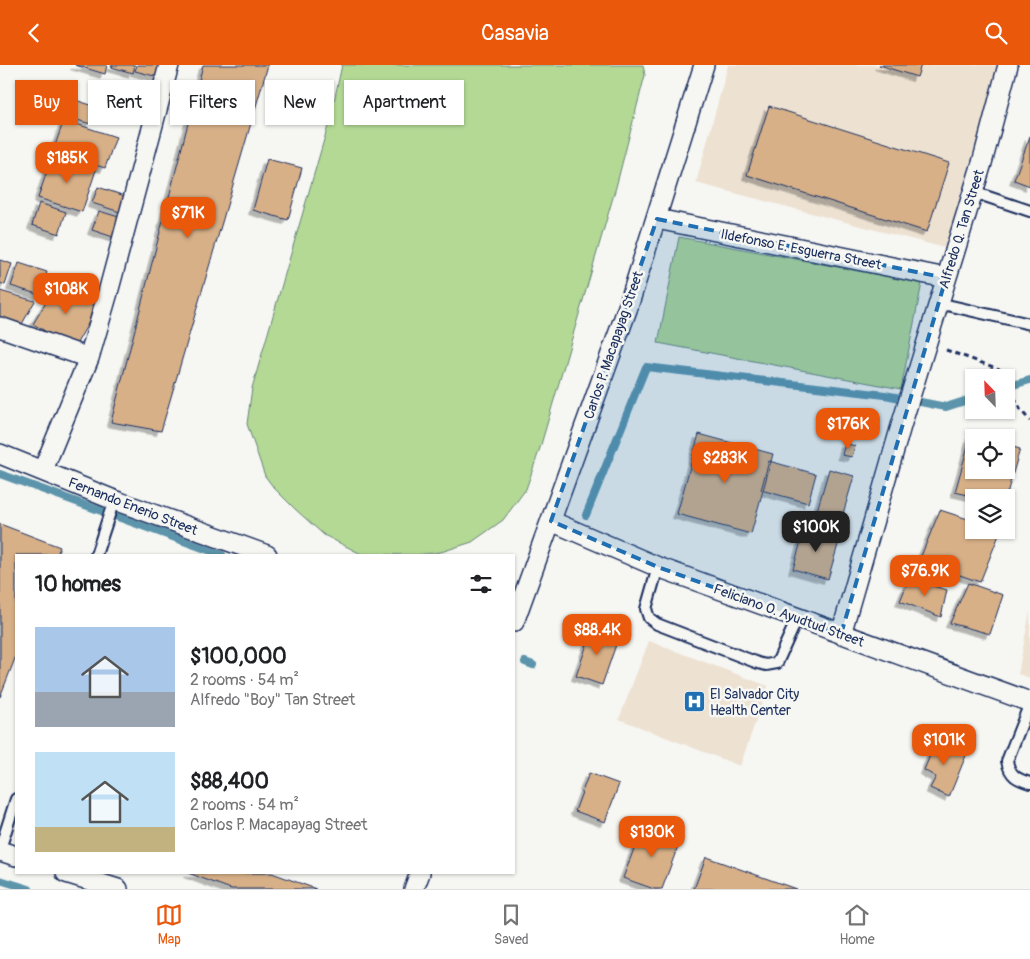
<!DOCTYPE html>
<meta charset="utf-8">
<style>
:root{--surface:#fff;--page:#f2f2f2;--text:#202124;--muted:#757577;--line:#e0e0e0;--accent:#ea580c}
body{margin:0;font-family:Pangolin,sans-serif;background:var(--page);color:var(--text);height:100vh;display:flex;flex-direction:column;font-size:19px;white-space:nowrap}
*{box-sizing:border-box;margin:0}
p{font-size:16px;color:var(--muted)}
.icon{flex:none;width:28px;height:28px;fill:none;stroke:currentColor;stroke-width:2;stroke-linecap:round;stroke-linejoin:round}
.map{position:relative;flex:1;overflow:hidden}
.sheet{position:absolute;left:15px;top:489px;width:500px;height:320px;display:flex;flex-direction:column;background:var(--surface);border-radius:0px;box-shadow:0 1px 4px #0004}
.sheet>*{flex:none}
.hud{position:absolute;left:15px;top:15px;width:500px;height:45px;display:flex;gap:10px}
.needle{width:32px;rotate:337deg}
.controls{position:absolute;left:965px;top:304px;display:grid;gap:10px}
.controls a{display:grid;place-items:center;width:50px;height:50px;border-radius:0px;background:var(--surface);box-shadow:0 1px 4px #0004;font-size:25px}
.price{position:absolute;translate:-50% -42px;padding:0 11px;border-radius:10px;background:var(--accent);color:#fff;font-size:16px;line-height:32px;filter:drop-shadow(0 1px 2px #0008)}
.price::after{content:'';position:absolute;left:50%;top:30px;width:15px;height:11px;margin-left:-8px;background:inherit;clip-path:polygon(0 0,100% 0,50% 100%)}
.price.on{background:#222;color:#fff}
ul{padding:0;list-style:none}
li{display:flex;align-items:center;gap:15px;height:125px;padding:0 20px}
li span{display:grid;place-items:center;flex:none;width:140px;height:100px;border-radius:0px;color:#555}
li>.icon{margin-inline-start:auto}
span .icon{width:60px;height:60px;fill:#fffc;stroke-width:1}
li b{font-size:21px}
h2{display:flex;justify-content:space-between;align-items:center;height:60px;padding:0 20px;font-size:21px}
.chip{padding:0 18px;border-radius:0px;background:var(--surface);box-shadow:0 1px 4px #0004;font-size:18px;line-height:45px}
.chip.on{background:var(--accent);color:#fff}
header{display:flex;justify-content:space-between;align-items:center;height:65px;padding:0 20px;background:var(--accent);color:#fff;font-size:22px;font-weight:600}
.menu{display:flex;justify-content:space-around;align-items:center;height:70px;border-top:1px solid var(--line);background:var(--surface);font-size:14px;color:var(--muted)}
.menu a{display:grid;justify-items:center;gap:2px}
.menu .on{color:var(--accent)}
.map>svg:first-child{display:block}
.built{fill:#ede1d2}
.green{fill:#b3d995;stroke:#67847a}
.lines{fill:none;stroke-linecap:round;stroke-linejoin:round}
.stream{stroke:#5b94ab;stroke-width:8}
.building{fill:#d7b088;stroke:#1b2f5e;filter:url(#shadow)}
.lane-casing{stroke:#1b2f5e;stroke-width:14}
.street-casing{stroke:#1b2f5e;stroke-width:22}
.path{stroke:#1b2f5e;stroke-width:3;stroke-dasharray:5 4;stroke-linecap:butt}
.lane{stroke:#f6f6f2;stroke-width:10}
.street{stroke:#f6f6f2;stroke-width:19}
.marked{fill:#1f6fb2;fill-opacity:0.2;stroke:#1f6fb2;stroke-width:4;stroke-dasharray:10 6;stroke-linejoin:round}
.labels{text-anchor:middle;stroke-width:5;stroke-linejoin:round;paint-order:stroke}
.street-label{font-size:14px;fill:#1b2f5e;stroke:#f6f6f2}
.poi-label{font-size:14px;fill:#1b2f5e;stroke:#f6f6f2;text-anchor:start}
</style>
<header><svg class="icon" aria-label="back" viewBox="0 0 24 24"><path d="M15 5l-7 7 7 7"/></svg>Casavia<svg class="icon" aria-label="search" viewBox="0 0 24 24"><circle cx="10" cy="10" r="6"/><path d="M15 15l6 6"/></svg></header>
<div class="map">
<svg width="1030" height="824" viewBox="0 0 1030 824">
<defs>
<filter id="shadow"><feDropShadow dx="-4.5" dy="4.5" stdDeviation="0" flood-color="#0004"/></filter>
</defs>
<rect width="100%" height="100%" fill="#f6f6f2"/>
<filter id="ink" filterUnits="userSpaceOnUse"><feTurbulence type="fractalNoise" baseFrequency=".02" numOctaves="2"/><feDisplacementMap in="SourceGraphic" scale="10" xChannelSelector="R" yChannelSelector="G"/><feConvolveMatrix kernelMatrix="1 2 1 2 8 2 1 2 1" color-interpolation-filters="sRGB"/></filter>
<g filter="url(#ink)">
<path class="built" d="M728,0H999L945,183L696,118Z
M1030,546V613L1018,609Z
M649,576L768,621L740,701L619,654Z"/>
<path class="green" d="M342,0H643L645,10L616,122L540,383L526,424L503,455L472,477L441,487L416,490L361,489L324,470L295,444L274,423L265,411L247,359L252,323L330,54Z
M679,172L922,218L901,324L658,278Z"/>
<g class="lines">
<path class="stream" d="M1006,322L1030,315
M0,409L222,490
M586,450L646,302L885,330L946,342L974,333
M525,597L533,600
M0,815L29,824"/>
</g>
<path class="building" d="M75,0H107L105,9Z
M112,0H135L133,8L111,2Z
M137,0H165L162,13L135,6Z
M203,0H268L161,366L111,357Z
M879,0H921L917,12Z
M66,32L97,42L91,59L60,50Z
M769,41L949,98L927,167L747,110Z
M64,55L116,72L105,103L53,86Z
M1030,71V121L1014,115Z
M52,91L96,105L82,147L38,133Z
M267,94L302,103L288,155L253,145Z
M98,122L128,132L123,148L92,138Z
M39,138L66,147L59,169L32,160Z
M99,146L122,153L116,173L92,165Z
M0,195L12,199L5,220L0,218Z
M19,198L47,207L40,230L11,221Z
M59,216L99,240L74,283L33,259Z
M0,226L35,236L18,266L0,259Z
M699,369L773,389L751,469L677,449Z
M971,370L979,372H974V405H1006V380L1020,384L1006,432H976L955,427Z
M845,378L855,381L852,392L842,390Z
M769,396L816,409L808,438L761,425Z
M829,404L854,411L841,456L816,449Z
M940,445L974,456V465H1001L980,517L919,496Z
M0,459L60,482L57,490H16V591L0,632Z
M805,463L840,473L828,514L793,504Z
M909,514L947,525L941,552L900,536Z
M968,518L1003,530L990,569L950,558Z
M593,562L619,571L602,620L576,611Z
M938,671L949,674L946,683L967,688L949,732L930,723L936,712L924,705Z
M589,708L619,719L605,757L575,746Z
M643,760L681,773L662,824H654L623,813Z
M706,792L796,824H694Z
M188,808H272L316,824H231Z"/>
<g class="lines">
<defs>
<path id="lane" d="M973,127L1030,146
M938,238L1030,259
M96,490L114,435
M658,502L646,544L649,553L657,559L758,598L766,600L777,598L797,554
M1030,638L1007,696C1010,711 1017,714 1030,718
M0,784L16,734"/>
<path id="street" d="M657,154L946,213
M0,262L89,293
M0,389L114,435L267,490
M43,405L89,293L109,224L169,0
M551,456L658,502L1030,637
M514,557L628,242L704,0
M841,569L901,361L982,98L1008,0
M0,786L16,791
M66,808L118,824
M414,824L420,808"/>
</defs>
<use href="#lane" class="lane-casing"/>
<use href="#street" class="street-casing"/>
<path class="path" d="M946,285L999,304L1004,312
M1006,317L1020,344L1030,356"/>
<use href="#lane" class="lane"/>
<use href="#street" class="street"/>
</g>
</g>
<path class="marked" d="M657,154L946,213L841,569L658,502L551,456Z"/>
<defs>
<symbol id="hospital-square" viewBox="-11 -11 22 22"><rect x="-9" y="-9" width="18" height="18" rx="4" fill="#1f6fb2" stroke="#f6f6f2"/><path d="M-5-5h3v3.5h4V-5h3V5h-3V1.5h-4V5h-3Z" fill="#fff"/></symbol>
</defs>
<g fill-rule="evenodd">
<use href="#hospital-square" x="682" y="624" width="25" height="25"/>
</g>
<g class="labels">
<g class="street-label">
<text transform="translate(961 164) rotate(-73)" y="5">Alfredo Q. Tan Street</text>
<text transform="translate(801 184) rotate(11)" y="5">Ildefonso E. Esguerra Street</text>
<text transform="translate(613 280) rotate(-71)" y="5">Carlos P. Macapayag Street</text>
<text transform="translate(133 441) rotate(21)" y="5">Fernando Enerio Street</text>
<text transform="translate(789 550) rotate(20)" y="5">Feliciano O. Ayudtud Street</text>
</g>
<g class="poi-label">
<text x="710" y="634">El Salvador City<tspan x="710" dy="16">Health Center</tspan></text>
</g>
</g>
</svg>
<div class="controls">
<a><svg class="needle" viewBox="-14 -14 28 28"><path d="M0-13l5 13h-10z" fill="#e53935"/><path d="M0 13l5-13h-10z" fill="#757577"/></svg></a>
<a><svg class="icon" aria-label="locate" viewBox="0 0 24 24"><circle cx="12" cy="12" r="6"/><path d="M12 2v4M12 18v4M2 12h4M18 12h4"/></svg></a>
<a><svg class="icon" aria-label="layers" viewBox="0 0 24 24"><path d="M12 4l9 5-9 5-9-5zM3 14l9 5 9-5"/></svg></a>
</div>
<b class="price" style="left:67px;top:119px">$185K</b>
<b class="price" style="left:188px;top:174px">$71K</b>
<b class="price" style="left:66px;top:250px">$108K</b>
<b class="price" style="left:848px;top:385px">$176K</b>
<b class="price" style="left:725px;top:419px">$283K</b>
<b class="price on" style="left:816px;top:488px">$100K</b>
<b class="price" style="left:925px;top:532px">$76.9K</b>
<b class="price" style="left:597px;top:591px">$88.4K</b>
<b class="price" style="left:944px;top:701px">$101K</b>
<b class="price" style="left:652px;top:793px">$130K</b>
<div class="hud">
<a class="chip on">Buy</a>
<a class="chip">Rent</a>
<a class="chip">Filters</a>
<a class="chip">New</a>
<a class="chip">Apartment</a>
</div>
<section class="sheet">
<h2>10 homes<svg class="icon" aria-label="filters" viewBox="0 0 24 24"><path d="M4 7h16M4 17h16"/><circle cx="9" cy="7" r="2"/><circle cx="15" cy="17" r="2"/></svg></h2>
<ul>
<li><span style="background:linear-gradient(#a9c7e8 65%,#9aa5b1 0)"><svg class="icon" aria-label="home" viewBox="0 0 24 24"><path d="M3 11l9-7 9 7M6 9v11h12V9"/></svg></span><div><b>$100,000</b><p>2 rooms · 54 m²</p><p>Alfredo &quot;Boy&quot; Tan Street</p></div></li>
<li><span style="background:linear-gradient(#bfe0f5 75%,#c2b280 0)"><svg class="icon" aria-label="home" viewBox="0 0 24 24"><path d="M3 11l9-7 9 7M6 9v11h12V9"/></svg></span><div><b>$88,400</b><p>2 rooms · 54 m²</p><p>Carlos P. Macapayag Street</p></div></li>
</ul>
</section>
</div>
<nav class="menu">
<a class="on"><svg class="icon" aria-label="map" viewBox="0 0 24 24"><path d="M3 6l6-2 6 2 6-2v14l-6 2-6-2-6 2zM9 4v14M15 6v14"/></svg>Map</a>
<a><svg class="icon" aria-label="saved" viewBox="0 0 24 24"><path d="M7 4h10v16l-5-4-5 4z"/></svg>Saved</a>
<a><svg class="icon" aria-label="home" viewBox="0 0 24 24"><path d="M3 11l9-7 9 7M6 9v11h12V9"/></svg>Home</a>
</nav>
